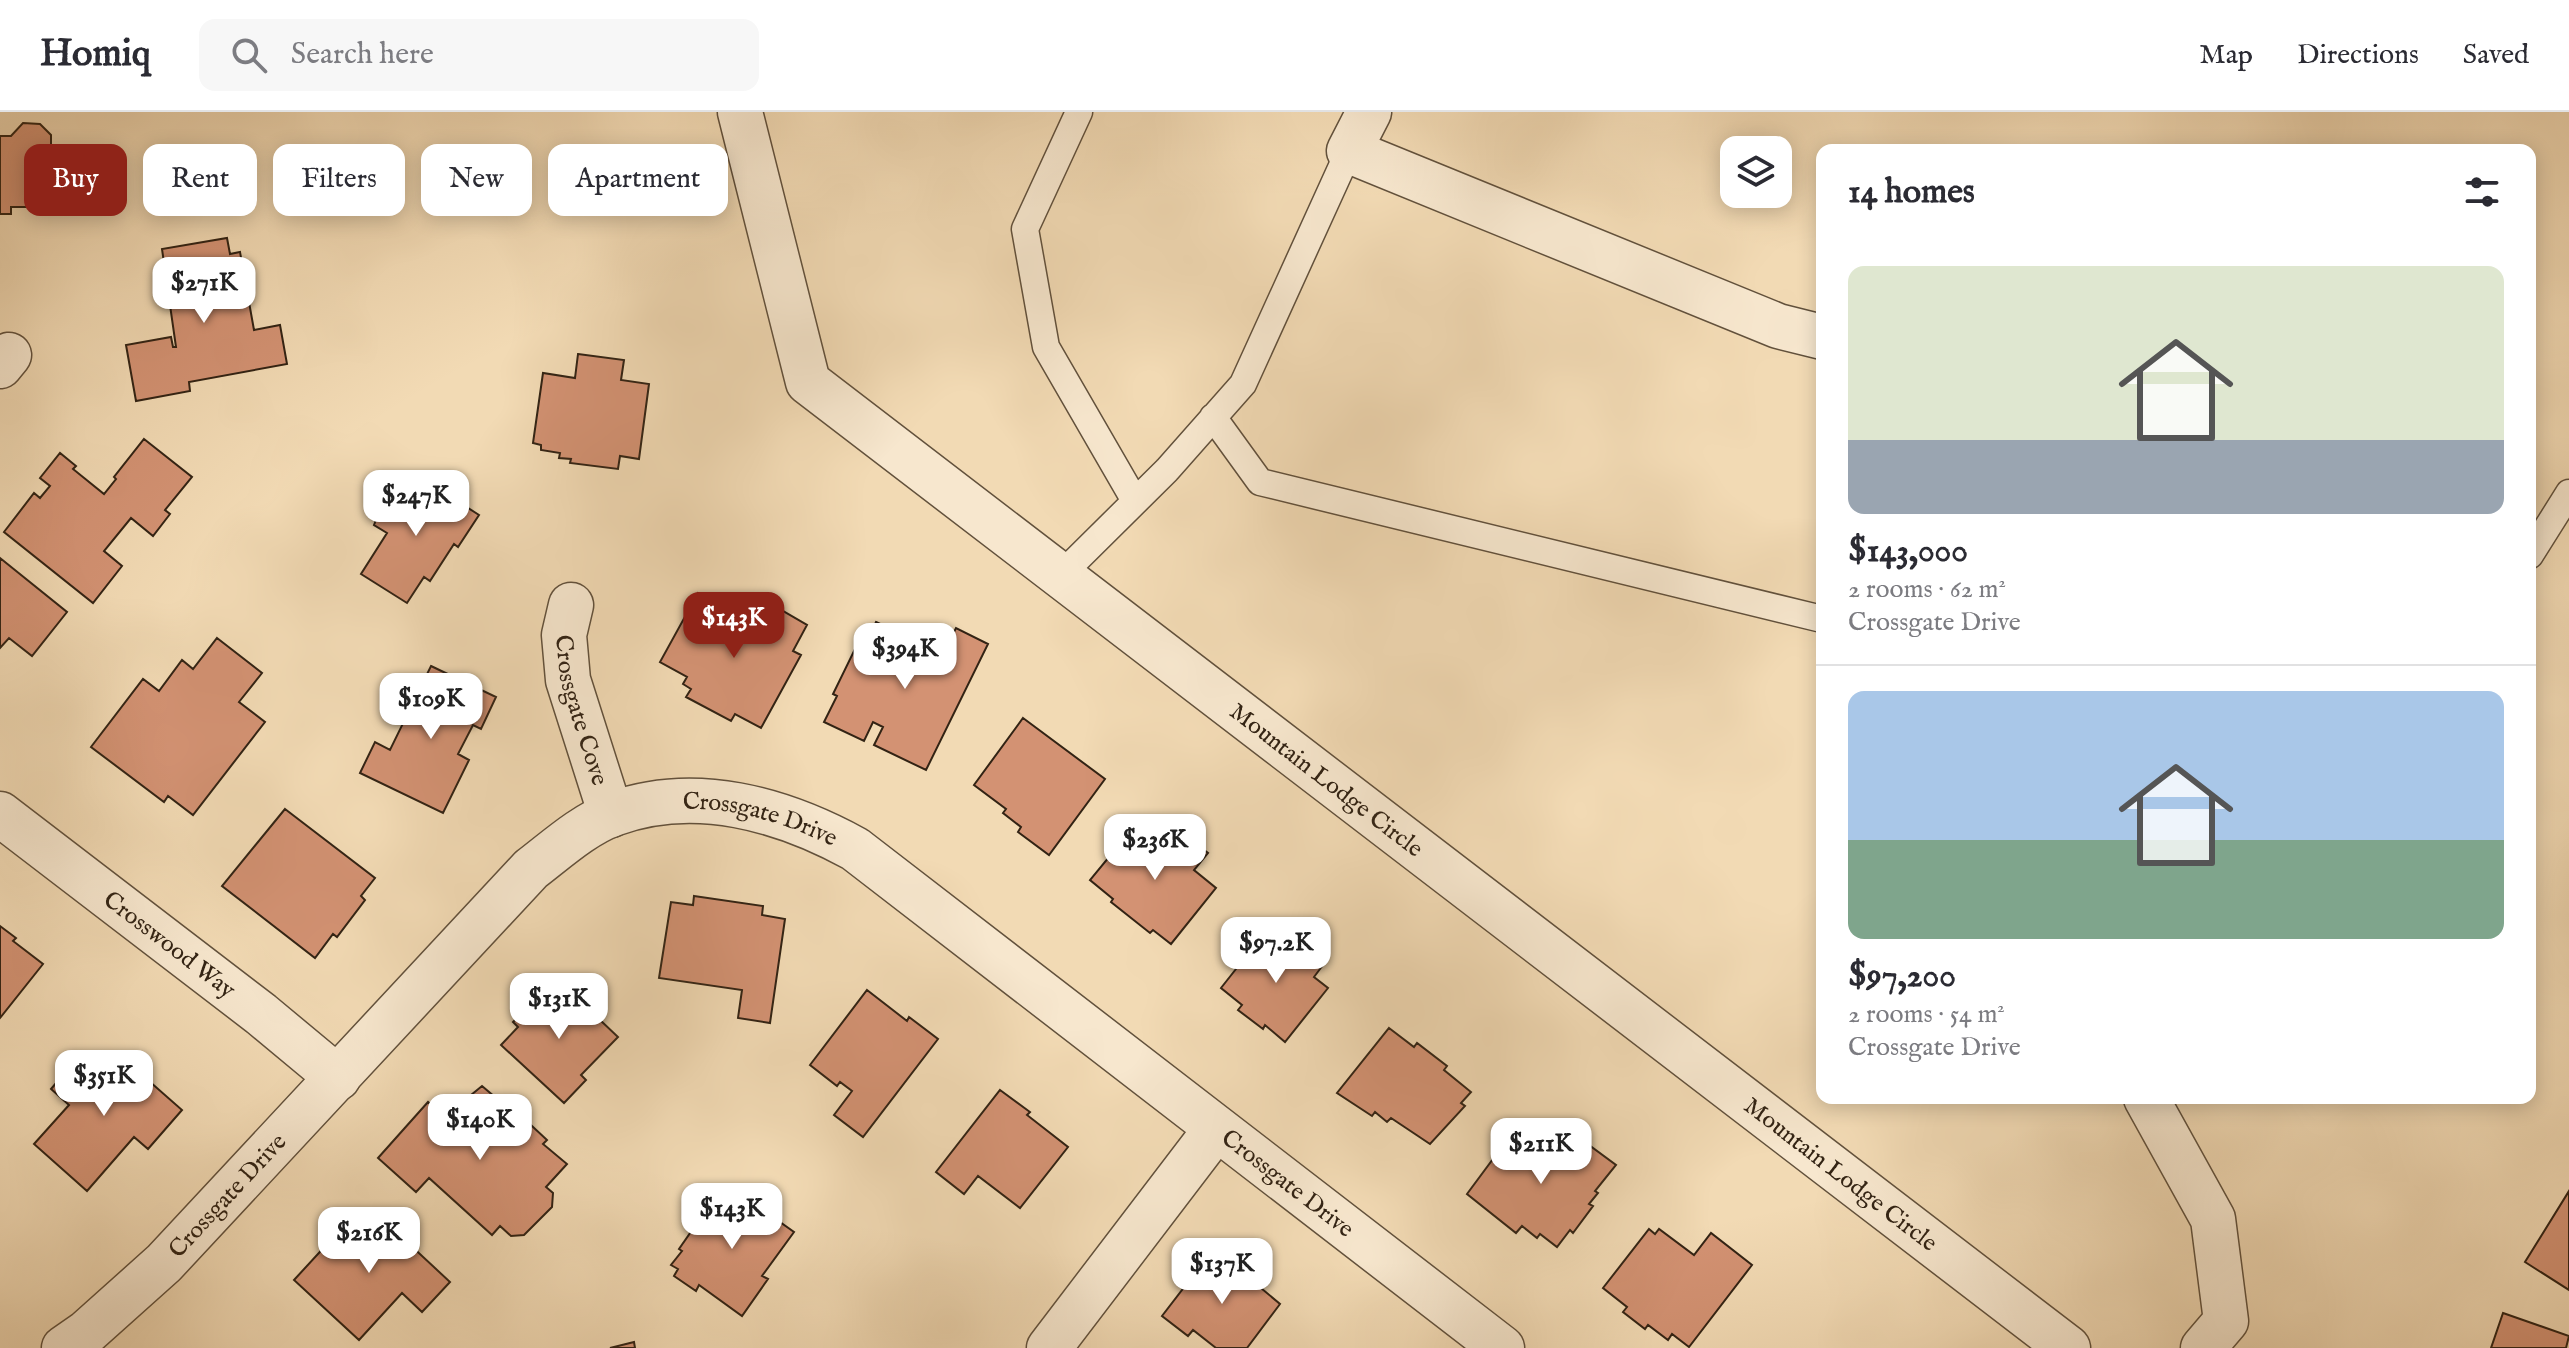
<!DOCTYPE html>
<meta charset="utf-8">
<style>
:root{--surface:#fff;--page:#f7f7f7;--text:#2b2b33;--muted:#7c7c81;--line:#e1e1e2;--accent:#8f2418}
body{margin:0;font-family:"IM FELL English",serif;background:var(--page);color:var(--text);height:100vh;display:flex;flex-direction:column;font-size:30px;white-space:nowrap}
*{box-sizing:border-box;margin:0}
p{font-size:26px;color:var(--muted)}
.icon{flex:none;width:44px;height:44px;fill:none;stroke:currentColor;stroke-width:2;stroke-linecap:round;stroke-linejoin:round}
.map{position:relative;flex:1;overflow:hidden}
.details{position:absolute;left:1816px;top:32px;width:720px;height:960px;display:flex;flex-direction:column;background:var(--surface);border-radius:16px;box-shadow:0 4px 20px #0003}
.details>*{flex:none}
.top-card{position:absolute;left:24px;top:32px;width:760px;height:72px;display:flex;gap:16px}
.fabs{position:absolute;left:1720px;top:24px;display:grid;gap:16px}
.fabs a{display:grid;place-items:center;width:72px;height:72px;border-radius:16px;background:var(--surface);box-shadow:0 4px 20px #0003;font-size:40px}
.price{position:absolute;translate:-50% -68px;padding:0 18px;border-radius:16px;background:#fff;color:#222;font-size:26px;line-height:52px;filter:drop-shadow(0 2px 4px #0008)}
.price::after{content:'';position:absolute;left:50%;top:48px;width:24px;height:18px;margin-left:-12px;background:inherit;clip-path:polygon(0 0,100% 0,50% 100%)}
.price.on{background:var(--accent);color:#fff}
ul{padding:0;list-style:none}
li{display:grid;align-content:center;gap:16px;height:424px;padding:0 32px}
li+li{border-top:2px solid var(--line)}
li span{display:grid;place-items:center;height:248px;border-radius:16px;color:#555}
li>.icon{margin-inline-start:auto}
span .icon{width:144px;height:144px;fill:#fffc;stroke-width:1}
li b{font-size:34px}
h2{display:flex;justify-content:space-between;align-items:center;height:96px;padding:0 32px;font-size:34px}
.pill{padding:0 28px;border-radius:16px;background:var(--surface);box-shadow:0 4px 20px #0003;font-size:28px;line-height:72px}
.pill.on{background:var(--accent);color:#fff}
header{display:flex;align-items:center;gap:48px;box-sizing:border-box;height:112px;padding:0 40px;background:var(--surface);border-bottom:2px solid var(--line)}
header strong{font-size:38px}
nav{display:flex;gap:44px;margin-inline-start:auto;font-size:28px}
.search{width:560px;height:72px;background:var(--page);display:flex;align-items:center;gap:20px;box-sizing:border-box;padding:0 28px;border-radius:16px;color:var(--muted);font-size:30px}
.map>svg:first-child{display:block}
.building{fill:#d39273;stroke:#322314;stroke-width:2}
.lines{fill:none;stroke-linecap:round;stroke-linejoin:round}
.service-casing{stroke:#62513c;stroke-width:29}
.minor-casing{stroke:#62513c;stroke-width:47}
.service{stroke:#f7e7ce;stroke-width:26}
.minor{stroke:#f7e7ce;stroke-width:44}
.labels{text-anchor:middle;stroke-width:8;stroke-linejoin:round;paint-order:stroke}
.street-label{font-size:24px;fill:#322314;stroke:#f7e7ce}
</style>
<header>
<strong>Homiq</strong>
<div class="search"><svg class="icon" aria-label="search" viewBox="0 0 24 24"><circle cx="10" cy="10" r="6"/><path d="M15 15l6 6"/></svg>Search here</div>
<nav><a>Map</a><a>Directions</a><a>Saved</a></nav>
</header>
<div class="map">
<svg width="2569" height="1236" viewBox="0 0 2569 1236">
<rect width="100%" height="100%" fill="#f2dab4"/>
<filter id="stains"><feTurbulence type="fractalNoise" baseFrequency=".0025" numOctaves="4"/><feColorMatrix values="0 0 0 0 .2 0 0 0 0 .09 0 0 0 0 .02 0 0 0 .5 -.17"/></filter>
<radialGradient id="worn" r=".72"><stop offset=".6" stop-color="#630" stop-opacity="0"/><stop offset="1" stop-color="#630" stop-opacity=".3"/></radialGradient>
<path class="building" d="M23,11L40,12L51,23V95H11V102H0V24H11Z
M227,126L230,142L240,140L254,218L280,213L287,252L189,270L190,279L136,289L126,233L171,225L173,235H176L162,137Z
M578,242L624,248L621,268L649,272L639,347L620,344L618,357L570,351L571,347L559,346L560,341L541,338V333L533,331L543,261L575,266Z
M144,327L192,365L165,398L170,402L153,424L131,406L104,439L122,454L93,491L4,420L34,381L40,386L50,374L40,366L60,341L76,354L73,357L104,382L116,367L114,365Z
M423,367L479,403L458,435L454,432L430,469L424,465L407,491L361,462L387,421L374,413L376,408L369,404L386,379L407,393Z
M0,446L67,500L32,544L9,526L0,536Z
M698,481L734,500L730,505L761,522L776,495L807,513L793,539L801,543L761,616L735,602L731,609L686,585L691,577L683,572L687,565L660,550Z
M876,510L943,542L956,516L988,532L926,658L874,633L883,615L873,610L864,629L824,610L837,584L833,582L855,537L862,540Z
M217,526L262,561L239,590L265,610L193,703L168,684L164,690L91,635L143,567L159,579L182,548L193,557Z
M431,554L496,585L481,617L473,613L458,642L469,648L443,701L360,661L375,630L390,638Z
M1023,606L1105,667L1049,743L1018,720L1021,715L1003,701L1006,697L974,673Z
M285,697L375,766L361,784L365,788L337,825L333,822L315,846L222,774Z
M1137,711L1171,739L1184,723L1208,741L1194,758L1216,776L1171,832L1153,818L1150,821L1111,790L1113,787L1090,768Z
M694,784L763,794L762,803L785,807L770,911L738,906L742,878L659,866L671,790L693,793Z
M0,814L16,826L13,829L43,852L0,906Z
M1266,819L1274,820L1290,834L1292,841L1298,832L1323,853L1314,865L1328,876L1285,930L1265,913L1263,917L1238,898L1242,893L1221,876Z
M561,871L618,925L581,963L586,968L564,991L501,933L518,915L513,910L537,887L541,891Z
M867,878L907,909L909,905L938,927L863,1025L834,1003L852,979L840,970L837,974L810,953Z
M1389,916L1414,935L1417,931L1447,954L1444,958L1471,980L1461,991L1465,994L1430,1032L1391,1006L1387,1010L1375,1000L1372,1004L1337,981Z
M116,940L182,998L148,1037L134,1025L87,1079L34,1032L69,993L51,977L76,948L94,965Z
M482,974L502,991L504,988L547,1028L543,1032L567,1052L546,1075L553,1081L552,1095L524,1123L511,1124L500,1114L492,1123L429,1066L416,1080L378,1046L428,990L454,1014L463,1004L458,999L465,988Z
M1000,978L1030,1000L1027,1003L1068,1035L1020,1096L978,1064L964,1082L936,1060Z
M1516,1016L1552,1043L1556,1037L1564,1043L1578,1025L1616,1053L1595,1079L1598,1081L1589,1092L1593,1094L1573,1121L1570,1118L1557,1135L1540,1122L1537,1126L1522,1114L1516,1121L1467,1082Z
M728,1073L794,1120L762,1164L768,1167L742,1204L699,1173L696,1179L674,1164L678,1157L671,1153L682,1139L679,1137L702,1104L705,1106Z
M2569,1079V1178L2525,1150Z
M378,1103L450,1170L422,1200L402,1181L359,1228L294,1168L352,1105L366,1117Z
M1649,1117L1655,1122L1659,1117L1694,1143L1711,1121L1752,1153L1689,1235L1672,1222L1668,1228L1648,1213L1645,1217L1623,1200L1627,1195L1603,1176Z
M1212,1139L1236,1158L1237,1156L1280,1192L1247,1236H1216L1193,1218L1188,1224L1162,1204Z
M2503,1201L2569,1224L2566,1236H2491Z
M634,1230L635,1236H610Z"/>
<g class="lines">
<defs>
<path id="service" d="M1079,0L1025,117L1046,235L1135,389
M1213,305L1260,370L1822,507
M2530,443L2569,381
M1060,464L1167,358L1243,272L1349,39"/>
<g id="minor">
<path id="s1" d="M740,0L808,270L2068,1236"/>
<path d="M1369,0L1349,39L1778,214L1822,225"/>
<path d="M0,254L9,243"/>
<path id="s2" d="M571,493L564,523L568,568L611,703"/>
<path id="s3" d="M0,702L261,902L338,966"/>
<path d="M2146,986L2213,1107L2226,1209L2203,1236"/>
<path id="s4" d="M64,1236L87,1220L164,1151L531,757C556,738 583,713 613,702C695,672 782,697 855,737L1502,1236"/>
<path d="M1049,1236L1216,1017"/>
</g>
</defs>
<use href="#service" class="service-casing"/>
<use href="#minor" class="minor-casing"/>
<use href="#service" class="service"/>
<use href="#minor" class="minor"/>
</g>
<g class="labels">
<g class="street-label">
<text dy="8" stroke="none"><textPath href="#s2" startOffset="108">Crossgate Cove</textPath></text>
<text dy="8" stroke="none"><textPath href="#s1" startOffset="932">Mountain Lodge Circle</textPath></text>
<text dy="8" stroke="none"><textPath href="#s4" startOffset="920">Crossgate Drive</textPath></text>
<text dy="8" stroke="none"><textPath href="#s3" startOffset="214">Crosswood Way</textPath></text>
<text dy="8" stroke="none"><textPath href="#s1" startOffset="1580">Mountain Lodge Circle</textPath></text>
<text dy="8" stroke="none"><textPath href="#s4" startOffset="1568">Crossgate Drive</textPath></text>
<text dy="8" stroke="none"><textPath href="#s4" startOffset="224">Crossgate Drive</textPath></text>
</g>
</g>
<rect width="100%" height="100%" filter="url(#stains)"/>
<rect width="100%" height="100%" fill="url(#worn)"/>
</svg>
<div class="fabs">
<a><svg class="icon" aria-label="layers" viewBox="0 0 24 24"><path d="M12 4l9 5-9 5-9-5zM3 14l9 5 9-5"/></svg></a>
</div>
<b class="price" style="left:204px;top:213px">$271K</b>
<b class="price" style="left:416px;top:426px">$247K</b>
<b class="price on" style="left:734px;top:548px">$143K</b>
<b class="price" style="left:905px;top:579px">$394K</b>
<b class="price" style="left:431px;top:629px">$109K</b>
<b class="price" style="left:1155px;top:770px">$236K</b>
<b class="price" style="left:1276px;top:873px">$97.2K</b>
<b class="price" style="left:559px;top:929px">$131K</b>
<b class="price" style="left:104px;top:1006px">$351K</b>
<b class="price" style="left:480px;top:1050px">$140K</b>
<b class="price" style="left:1541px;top:1074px">$211K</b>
<b class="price" style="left:732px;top:1139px">$143K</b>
<b class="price" style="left:369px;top:1163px">$216K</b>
<b class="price" style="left:1222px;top:1194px">$137K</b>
<div class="top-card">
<a class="pill on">Buy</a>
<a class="pill">Rent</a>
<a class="pill">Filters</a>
<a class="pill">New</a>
<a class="pill">Apartment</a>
</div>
<section class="details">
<h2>14 homes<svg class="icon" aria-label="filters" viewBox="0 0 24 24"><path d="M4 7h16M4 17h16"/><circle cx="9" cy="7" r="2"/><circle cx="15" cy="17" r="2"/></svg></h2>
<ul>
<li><span style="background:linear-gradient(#dfe7d0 70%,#9aa5b1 0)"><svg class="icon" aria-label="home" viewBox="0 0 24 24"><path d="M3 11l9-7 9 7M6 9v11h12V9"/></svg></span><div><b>$143,000</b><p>2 rooms · 62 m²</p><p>Crossgate Drive</p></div></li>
<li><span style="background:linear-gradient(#a9c7e8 60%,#7fa58c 0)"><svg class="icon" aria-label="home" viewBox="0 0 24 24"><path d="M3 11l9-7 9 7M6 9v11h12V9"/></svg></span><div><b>$97,200</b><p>2 rooms · 54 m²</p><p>Crossgate Drive</p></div></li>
</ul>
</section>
</div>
